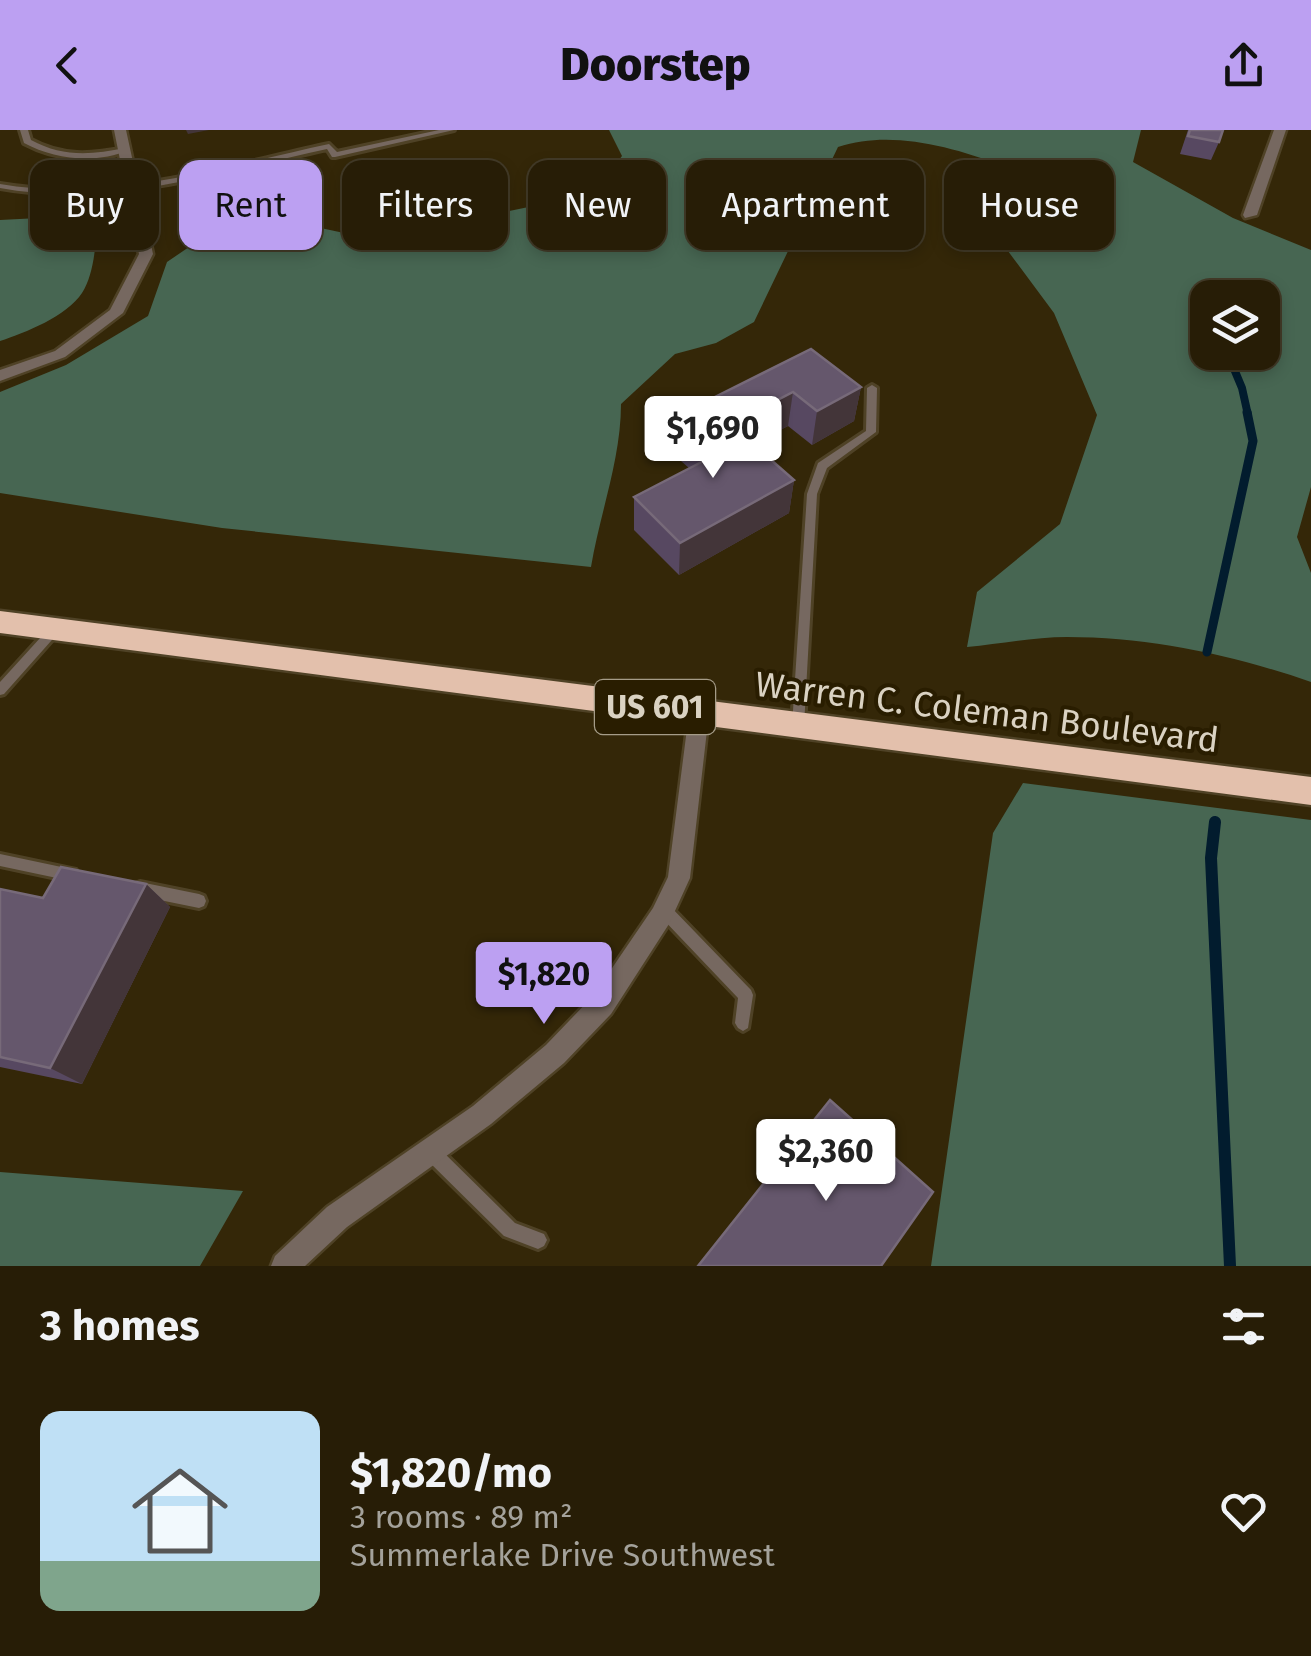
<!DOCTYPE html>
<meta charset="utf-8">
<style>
:root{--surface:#271d06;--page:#2f2610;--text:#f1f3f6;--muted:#a4a29b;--line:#433b28;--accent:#bca0f2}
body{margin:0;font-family:"Fira Sans",sans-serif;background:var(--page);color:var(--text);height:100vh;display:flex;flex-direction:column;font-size:38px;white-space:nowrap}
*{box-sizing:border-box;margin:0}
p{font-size:32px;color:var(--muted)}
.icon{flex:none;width:55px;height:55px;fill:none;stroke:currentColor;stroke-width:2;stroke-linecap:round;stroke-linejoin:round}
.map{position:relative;height:1136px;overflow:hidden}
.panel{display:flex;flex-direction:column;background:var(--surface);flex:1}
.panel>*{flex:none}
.top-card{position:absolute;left:30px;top:30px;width:1252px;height:90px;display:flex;gap:20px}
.controls{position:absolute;left:1190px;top:150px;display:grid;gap:20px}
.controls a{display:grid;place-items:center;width:90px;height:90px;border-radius:20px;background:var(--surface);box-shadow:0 5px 15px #0003,0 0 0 2px var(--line);font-size:50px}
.price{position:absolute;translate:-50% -85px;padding:0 22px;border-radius:10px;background:#fff;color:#222;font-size:32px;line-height:65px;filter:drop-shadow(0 2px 5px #0008)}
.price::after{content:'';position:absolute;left:50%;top:60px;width:30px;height:22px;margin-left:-15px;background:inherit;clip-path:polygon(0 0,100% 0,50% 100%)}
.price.current{background:var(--accent);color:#111}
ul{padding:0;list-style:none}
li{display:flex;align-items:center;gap:30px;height:250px;padding:0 40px}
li+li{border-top:2px solid var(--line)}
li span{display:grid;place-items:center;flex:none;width:280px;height:200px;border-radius:20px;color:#555}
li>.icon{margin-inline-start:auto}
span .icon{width:120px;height:120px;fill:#fffc;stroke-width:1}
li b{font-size:42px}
h2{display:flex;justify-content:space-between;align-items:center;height:120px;padding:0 40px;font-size:42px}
.tag{padding:0 35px;border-radius:20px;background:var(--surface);box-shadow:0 5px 15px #0003,0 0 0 2px var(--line);font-size:35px;line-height:90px}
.tag.current{background:var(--accent);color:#111}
header{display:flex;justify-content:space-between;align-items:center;height:130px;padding:0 40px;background:var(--accent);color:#111;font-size:45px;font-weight:800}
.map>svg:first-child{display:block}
.forest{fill:#476652;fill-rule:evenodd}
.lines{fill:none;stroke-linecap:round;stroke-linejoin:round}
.stream-far2{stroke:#021c2e;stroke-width:8}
.stream-far1{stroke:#021c2e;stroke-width:9}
.stream{stroke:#021c2e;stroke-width:12}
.lane-casing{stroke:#4f4226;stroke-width:6}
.street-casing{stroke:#4f4226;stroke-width:5}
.highway-casing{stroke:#4f4226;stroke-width:5}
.lane{fill:#766860;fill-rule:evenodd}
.street{fill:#766860;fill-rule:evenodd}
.highway{fill:#e3c0ac;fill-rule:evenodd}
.wall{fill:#574861}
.shaded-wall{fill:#433539}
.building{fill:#65576c;stroke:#776a79;stroke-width:2.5}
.labels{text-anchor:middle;stroke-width:8;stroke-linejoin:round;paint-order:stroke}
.shield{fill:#291d00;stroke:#a59c88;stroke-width:2.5}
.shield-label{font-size:32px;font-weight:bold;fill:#dad2c2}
.street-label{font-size:35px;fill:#dad2c2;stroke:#291d00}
</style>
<header><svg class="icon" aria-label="back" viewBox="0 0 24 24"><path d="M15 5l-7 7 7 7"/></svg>Doorstep<svg class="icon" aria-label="share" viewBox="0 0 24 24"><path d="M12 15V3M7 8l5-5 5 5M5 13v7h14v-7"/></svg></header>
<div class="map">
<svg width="1311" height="1136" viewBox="0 0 1311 1136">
<rect width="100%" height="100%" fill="#342708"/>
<path class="forest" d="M609,0H1141L1133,32L1233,88L1311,120V357L1297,407L1311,443V552C1233,525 1150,507 1067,507C1034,507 1000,514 967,517L977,462L1060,394L1097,285L1054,183L1002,113L1001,35C949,16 890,0 838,17L754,192L716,213L675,224L621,274C621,329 600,383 591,437L222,398L0,363V262L66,235L148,186L167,132L189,117L302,94L372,109L548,73L602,52L622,26ZM1208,168H1262V222H1208Z
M98,85C96,109 95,143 82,163C67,186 25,203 0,211V90Z
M1023,653L1311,690V1136H931L993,703Z
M0,1042L243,1061L200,1136H0Z"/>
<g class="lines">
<path class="stream-far2" d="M1200,159L1208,177
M1227,222L1242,258L1248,285"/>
<path class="stream-far1" d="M1207,522L1253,311L1247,282"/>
<path class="stream" d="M1215,692L1211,728L1230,1136"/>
<defs>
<path id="lane" d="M20,0H28L31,10C62,27 91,25 125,18L129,20C96,34 56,30 24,13Z
M439,0H454L335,27H332L327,19C221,42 109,78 0,58V54C110,73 222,37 329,14L337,22Z
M872,255L877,258L876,302L827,338L817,364L804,596L803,600L798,601L793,600L792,596L807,364L818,333L866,301L867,258Z
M55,494L61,499L59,502L4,564L0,565V552L51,496Z
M0,724L71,739L76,740L78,745L76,750L71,751L0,736Z
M140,752L199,764L204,766L206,771L204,776L199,778L140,766L135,764L133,759L135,754Z
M664,773L669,775L751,860L753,865L748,898L743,901L738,898L735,893L738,868L659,785L657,780L659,775Z
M430,1013L436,1015L515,1093L544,1104L547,1110L544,1116L538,1119L504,1106L424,1027L422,1021L424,1015Z"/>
<path id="street" d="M114,0H126L153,124L123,183L65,227L0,251V240L55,221L110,180L139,124Z
M1274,0H1286L1257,85L1245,88L1243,85Z
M699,575L706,577L709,583L690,748L669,794L611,884L564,933L491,994L347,1097L305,1136H271L275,1126L327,1077L473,976L546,915L593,866L653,778L668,747L689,583L692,577Z"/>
<path id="highway" d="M0,481L1311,647V675L0,503Z"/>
</defs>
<use href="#lane" class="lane-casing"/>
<use href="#street" class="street-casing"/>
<use href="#highway" class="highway-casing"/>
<use href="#lane" class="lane"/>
<use href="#street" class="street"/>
<use href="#highway" class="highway"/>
</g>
<path class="wall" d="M1188,0H1223L1219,12L1211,30L1180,24Z
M811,219L861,257L854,291L812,315L788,296L753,314L794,350L789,383L679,445L634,400V367L689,338L681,331V297L706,284L707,271Z
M146,754L170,777L82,954L0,937V759L43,768Z"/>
<path class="shaded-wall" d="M186,0H209L188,4Z
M861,257L854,291L812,315L817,281Z
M793,262L788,296L730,326L733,293Z
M794,350L789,383L679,445L680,413Z
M146,754L170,777L82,954L50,938Z"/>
<path class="building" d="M1190,0H1223L1219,12L1188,6Z
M811,219L861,257L817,281L793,262L733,293L707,271Z
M714,280L794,350L680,413L634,367L713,326L681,297Z
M61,737L146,754L50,938L0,927V759L43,768Z
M830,970L933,1062L881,1136H698Z"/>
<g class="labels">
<rect class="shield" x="595" y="550" width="120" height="54" rx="8"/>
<g class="shield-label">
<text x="655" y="588">US 601</text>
</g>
<g class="street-label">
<text transform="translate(987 582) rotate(7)" y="12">Warren C. Coleman Boulevard</text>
</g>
</g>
</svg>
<div class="controls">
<a><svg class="icon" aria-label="layers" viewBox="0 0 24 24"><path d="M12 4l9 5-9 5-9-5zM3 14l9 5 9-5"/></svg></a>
</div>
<b class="price" style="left:713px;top:351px">$1,690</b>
<b class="price current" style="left:544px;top:897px">$1,820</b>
<b class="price" style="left:826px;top:1074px">$2,360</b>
<div class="top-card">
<a class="tag">Buy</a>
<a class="tag current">Rent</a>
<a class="tag">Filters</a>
<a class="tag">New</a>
<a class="tag">Apartment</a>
<a class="tag">House</a>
</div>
</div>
<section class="panel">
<h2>3 homes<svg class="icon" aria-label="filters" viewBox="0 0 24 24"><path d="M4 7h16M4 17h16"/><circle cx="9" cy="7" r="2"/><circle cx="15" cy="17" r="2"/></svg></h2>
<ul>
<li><span style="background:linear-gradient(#bfe0f5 75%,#7fa58c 0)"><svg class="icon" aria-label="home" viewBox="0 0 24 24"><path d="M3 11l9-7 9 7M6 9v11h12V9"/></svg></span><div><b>$1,820/mo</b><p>3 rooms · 89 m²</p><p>Summerlake Drive Southwest</p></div><svg class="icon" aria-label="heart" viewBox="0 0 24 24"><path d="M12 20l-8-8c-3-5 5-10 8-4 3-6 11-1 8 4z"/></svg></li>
</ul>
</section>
